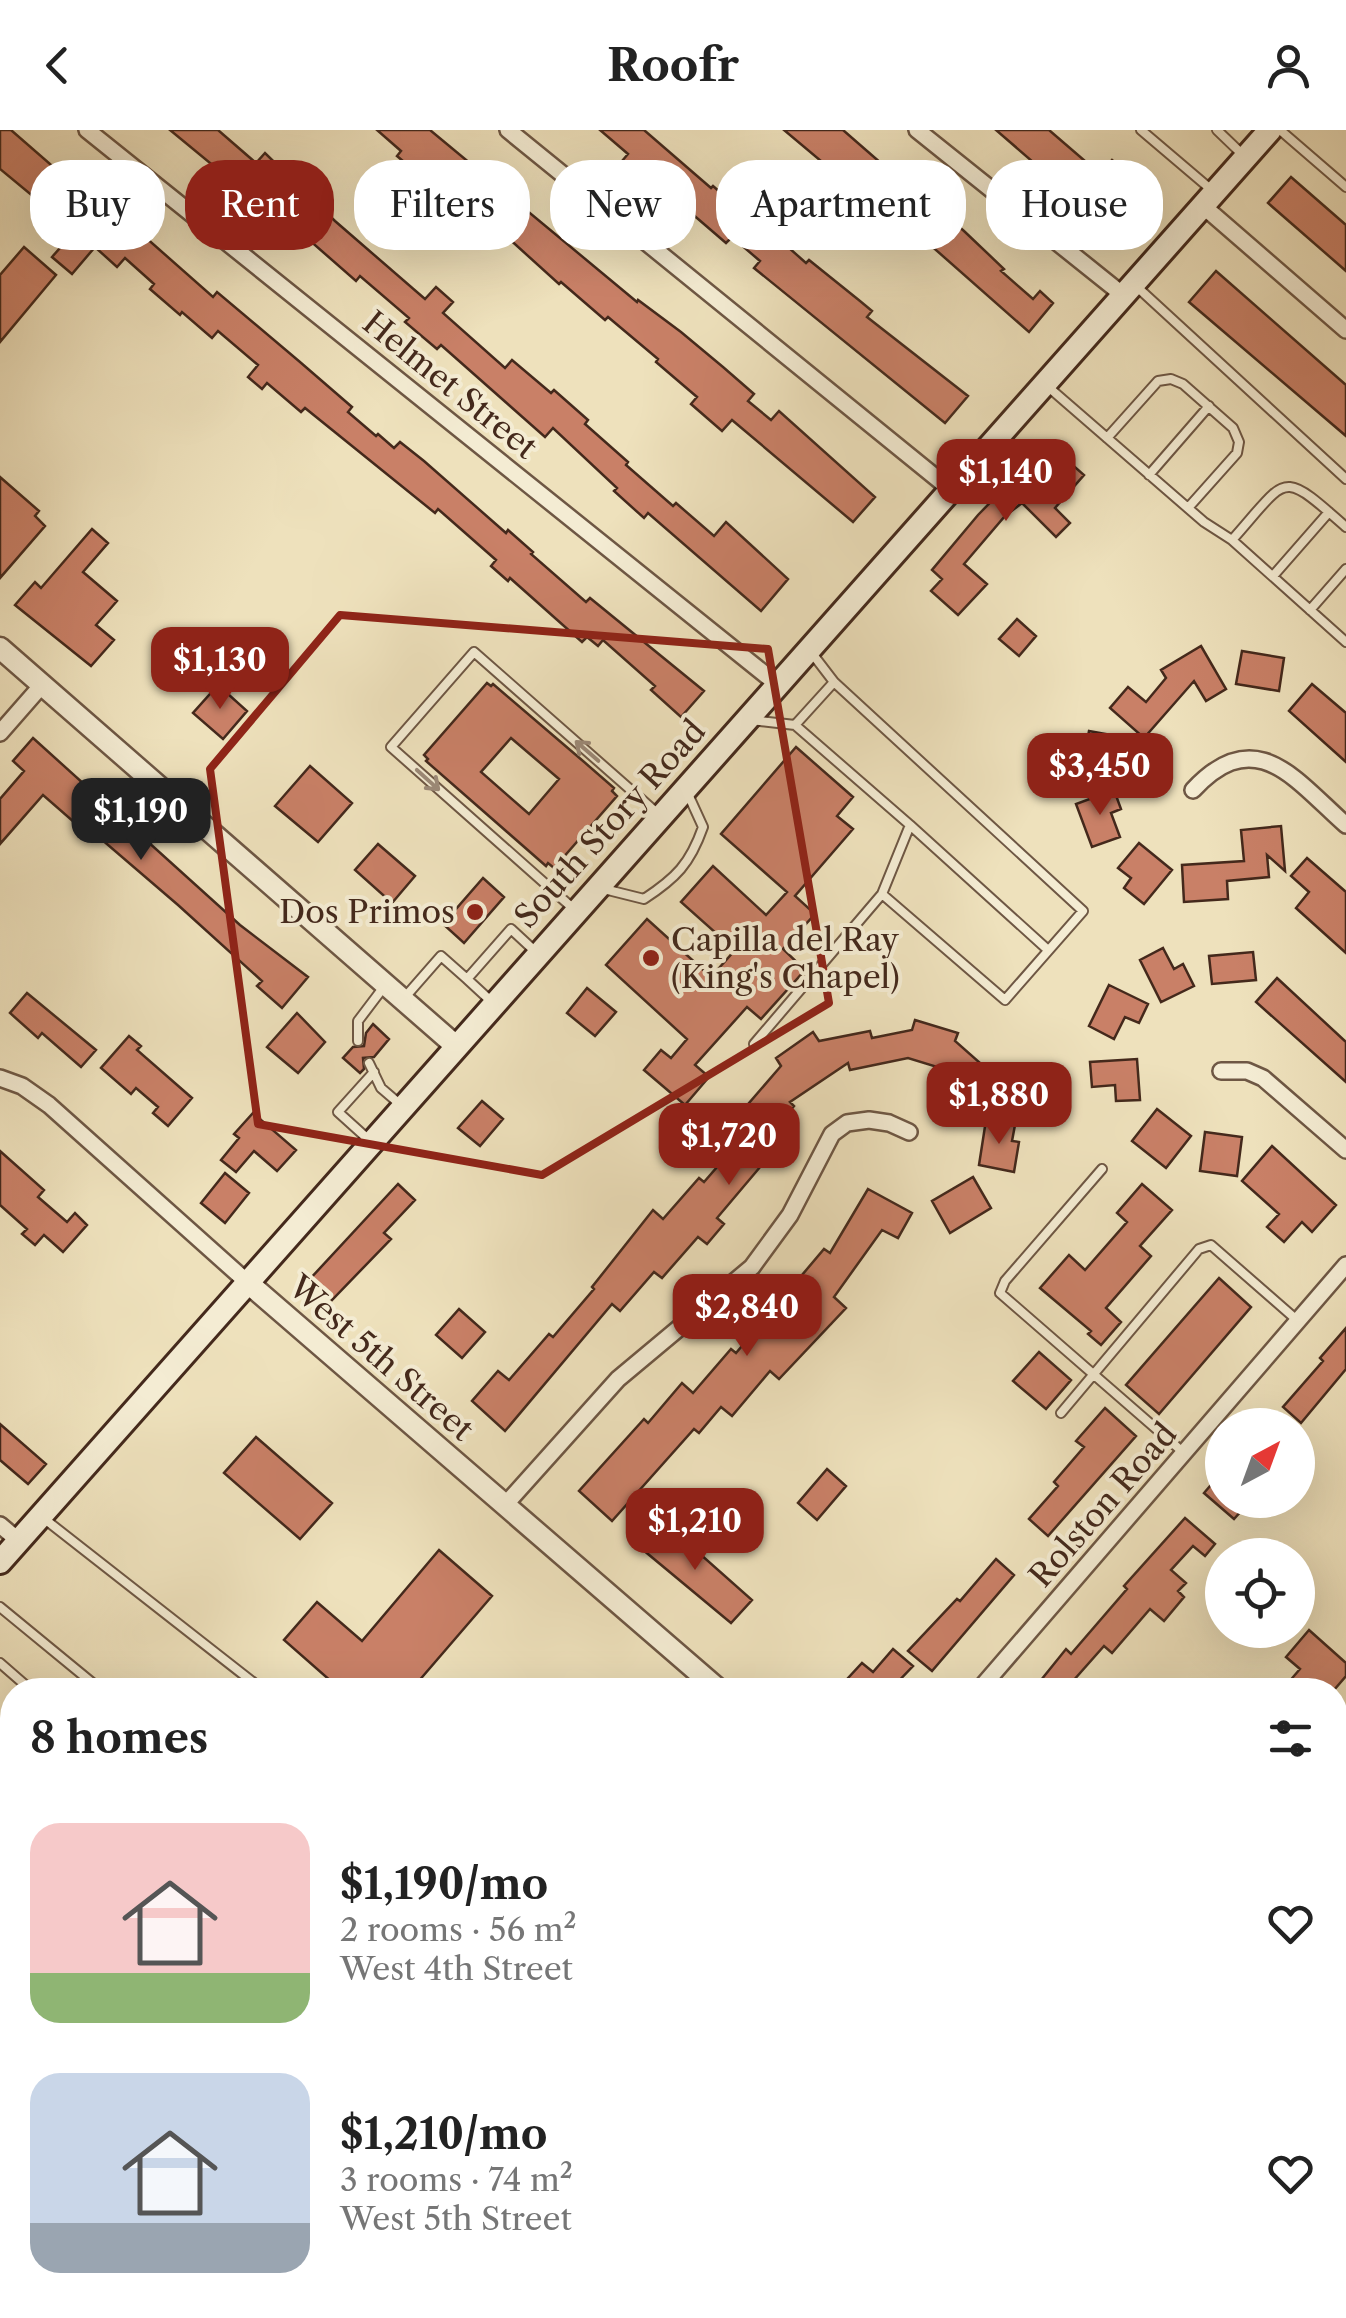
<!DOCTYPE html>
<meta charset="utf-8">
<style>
:root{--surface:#fff;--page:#f2f2f2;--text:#222;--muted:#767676;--accent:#8f2418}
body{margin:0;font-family:"Libre Caslon Text",serif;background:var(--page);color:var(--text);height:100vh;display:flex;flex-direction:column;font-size:38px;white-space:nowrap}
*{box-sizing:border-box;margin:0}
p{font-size:32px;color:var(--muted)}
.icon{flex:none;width:55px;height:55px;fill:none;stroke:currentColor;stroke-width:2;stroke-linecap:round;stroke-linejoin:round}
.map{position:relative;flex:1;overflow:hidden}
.details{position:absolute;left:0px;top:1548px;width:1348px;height:642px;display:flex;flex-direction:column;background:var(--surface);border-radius:40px 40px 0 0;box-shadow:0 10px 40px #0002}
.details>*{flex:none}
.top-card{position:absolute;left:30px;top:30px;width:1288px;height:90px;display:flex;gap:20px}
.needle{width:65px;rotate:41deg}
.controls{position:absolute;left:1205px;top:1278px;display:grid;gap:20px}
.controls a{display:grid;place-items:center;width:110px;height:110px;border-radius:50%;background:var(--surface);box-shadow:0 10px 40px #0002;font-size:50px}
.price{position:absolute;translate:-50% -85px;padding:0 22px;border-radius:20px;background:var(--accent);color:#fff;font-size:32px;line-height:65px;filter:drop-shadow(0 2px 5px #0008)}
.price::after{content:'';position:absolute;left:50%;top:60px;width:30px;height:22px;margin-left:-15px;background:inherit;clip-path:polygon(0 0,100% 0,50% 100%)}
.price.selected{background:#222;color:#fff}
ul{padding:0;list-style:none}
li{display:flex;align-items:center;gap:30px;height:250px;padding:0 30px}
li span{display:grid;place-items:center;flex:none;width:280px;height:200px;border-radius:30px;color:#555}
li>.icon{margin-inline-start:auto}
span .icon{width:120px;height:120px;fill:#fffc;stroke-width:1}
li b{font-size:42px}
h2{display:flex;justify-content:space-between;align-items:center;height:120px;padding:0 30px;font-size:42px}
.pill{padding:0 35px;border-radius:40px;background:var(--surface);box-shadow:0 10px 40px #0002;font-size:35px;line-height:90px}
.pill.selected{background:var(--accent);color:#fff}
header{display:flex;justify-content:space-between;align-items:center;height:130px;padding:0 30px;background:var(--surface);font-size:45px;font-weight:800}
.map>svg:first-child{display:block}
.building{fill:#c98067;stroke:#44291c;stroke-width:2.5;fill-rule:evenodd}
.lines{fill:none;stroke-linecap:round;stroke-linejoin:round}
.service-casing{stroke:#6e5744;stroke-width:12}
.minor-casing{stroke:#6e5744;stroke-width:20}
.tertiary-casing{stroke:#6e5744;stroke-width:25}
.secondary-casing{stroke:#44291c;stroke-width:28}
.service{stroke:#f4ecd3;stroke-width:8}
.minor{stroke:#f4ecd3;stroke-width:15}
.tertiary{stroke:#f4ecd3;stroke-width:20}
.secondary{stroke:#f4ecd3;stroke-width:22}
.oneway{stroke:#9c8a78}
.marked{fill:none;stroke:#8f2418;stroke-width:8;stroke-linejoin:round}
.poi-dot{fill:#8f2418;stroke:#f4ecd3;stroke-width:4}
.labels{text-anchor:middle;stroke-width:8;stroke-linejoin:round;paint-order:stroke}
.street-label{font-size:32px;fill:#44291c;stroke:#f4ecd3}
.poi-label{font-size:32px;fill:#44291c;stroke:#f4ecd3;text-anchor:end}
</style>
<header><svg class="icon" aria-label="back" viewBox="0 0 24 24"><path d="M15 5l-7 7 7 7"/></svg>Roofr<svg class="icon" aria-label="person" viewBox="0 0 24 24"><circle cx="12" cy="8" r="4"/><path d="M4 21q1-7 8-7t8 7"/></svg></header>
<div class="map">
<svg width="1346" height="2188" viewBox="0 0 1346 2188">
<rect width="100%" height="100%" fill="#eee1bc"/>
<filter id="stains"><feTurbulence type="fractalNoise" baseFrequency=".002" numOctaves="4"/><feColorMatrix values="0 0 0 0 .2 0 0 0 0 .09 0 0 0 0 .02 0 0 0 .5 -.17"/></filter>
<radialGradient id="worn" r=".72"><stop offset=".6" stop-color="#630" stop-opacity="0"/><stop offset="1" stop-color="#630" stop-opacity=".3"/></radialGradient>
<path class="building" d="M0,0H11L66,48L70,43L92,60L213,167L217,162L300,232L352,277L348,282L376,306L378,304L394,318L400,312L424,331L506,403L508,400L533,422L531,424L586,472L590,468L704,561L681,587L651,560L655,556L603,510L598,516L587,507L582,512L510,448L508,451L491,436L496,430L438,379L435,383L305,278L301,282L267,253L262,259L248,247L258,235L218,201L212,208L182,182L180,185L150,159L154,154L125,128L117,137L95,117L72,144L52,127L75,101L0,39Z
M170,0H218L256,33L265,23L335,91L425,169L436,157L453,172L443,183L505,238L512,230L551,263L554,260L588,290L585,294L628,332L626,335L673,376L676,373L714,406L726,392L788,449L761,481L648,383L644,388L614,361L617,358L553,298L545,307L441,215L437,219L405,192L409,188L360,146L356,151L275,80L272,84Z
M377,0H430L637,172L638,170L681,202L723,237L754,264L748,271L771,290L779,281L875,367L853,392L732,290L722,301L691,274L697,267L656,232L658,229L608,187L605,190L561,152L559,154L474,77L472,79L422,36L417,43L397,26L401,21Z
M600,0H644L711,58L713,56L721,63L730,53L745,66L735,77L757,97L761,93L806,133L809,130L860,171L872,181L867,187L968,266L945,293L754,138L760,131L732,107L726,113L683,76L679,80L666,69L669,65L641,40L637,44L622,31L628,24Z
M784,0H843L921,68L923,66L964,101L1004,139L1001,141L1033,169L1040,161L1053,173L1029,202L894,83L890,89Z
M996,0H1049L1100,44L1112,30L1146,58L1114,95L1073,60L1070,64Z
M1291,47L1346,95V141L1268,73Z
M24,117L56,145L0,212V145Z
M1216,141L1346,255V306L1189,172Z
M1051,316L1084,345L1055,378L1070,393L1056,407L1022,373L1005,386L964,434L987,454L958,485L931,461L942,449L932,440L978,385L1019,343L1023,347Z
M0,347L39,381L35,386L45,396L0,448Z
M92,399L108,413L83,442L117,471L96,495L114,510L91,536L15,475L35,452L41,458Z
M1017,489L1036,506L1019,526L999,509Z
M1201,516L1226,559L1206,571L1194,551L1144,608L1110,578L1128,557L1146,572L1166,548L1161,540Z
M1242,521L1284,528L1279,561L1236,554Z
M487,553L491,556L493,554L583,631L614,658L612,661L617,666L554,738L548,733L546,736L426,631L428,629L424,625ZM511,608L559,649L529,684L481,642Z
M1312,554L1346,583V632L1289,581Z
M218,555L247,581L223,609L193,583Z
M1089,601L1122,607L1113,651L1081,644Z
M33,608L240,795L308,847L282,878L257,856L262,851L178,775L86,696L83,700L43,665L0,714V669L24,641L13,631Z
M796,617L853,667L837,686L853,699L795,766L815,784L783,819L805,840L761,889L747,877L695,935L709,947L685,975L644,940L661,920L671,928L687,909L606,835L647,789L711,847L735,820L681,772L713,736L766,785L787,762L721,704Z
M310,636L352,673L318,712L275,676Z
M1114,660L1121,679L1111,683L1120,707L1092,717L1076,674Z
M1281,696L1285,741L1267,725L1269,747L1227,751L1228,769L1184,772L1182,735L1244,731L1241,700Z
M1139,713L1172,740L1144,774L1124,758L1131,748L1118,738Z
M378,714L415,746L392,773L355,740Z
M1307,728L1346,762V823L1296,778L1309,762L1291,746Z
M483,748L504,767L464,813L443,794Z
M1163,818L1174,839L1183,834L1194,856L1161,872L1140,830Z
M1253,822L1256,850L1212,854L1209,826Z
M1277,848L1346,912V952L1256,872Z
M1109,855L1148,874L1139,893L1125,887L1114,909L1089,896Z
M587,858L616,882L595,906L567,883Z
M27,863L96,920L81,937L42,903L38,908L10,883Z
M297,883L325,912L298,943L267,917Z
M915,890L958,903L955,911L989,941L993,936L1012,953L989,978L944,939L908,928L850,940L848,933L790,972L794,976L755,1021L766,1030L717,1088L724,1094L707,1114L698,1107L662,1148L654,1142L620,1181L612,1174L505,1301L472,1271L498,1241L509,1250L549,1204L553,1207L594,1159L592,1157L653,1080L663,1089L699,1048L704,1052L750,999L737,987L781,936L776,928L813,902L819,911L870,901L872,908L912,900Z
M373,894L389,909L374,927L363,928L364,939L360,943L343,928L353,917L364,916L366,903Z
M129,906L141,916L137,920L192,968L168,996L153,983L158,977L136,958L131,964L101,938Z
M1137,929L1140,970L1116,971L1115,955L1092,957L1090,932Z
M482,971L503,989L480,1016L458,998Z
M1157,979L1191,1006L1166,1038L1132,1011Z
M253,983L296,1020L277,1041L254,1021L236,1042L221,1030L239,1008L234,1004Z
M986,990L1015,995L1012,1011L1019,1012L1014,1042L979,1035Z
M1205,1002L1242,1007L1237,1046L1200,1041Z
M1272,1016L1336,1075L1312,1102L1302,1092L1284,1112L1267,1097L1279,1084L1242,1051Z
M0,1021L44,1060L38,1067L67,1092L75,1083L87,1095L63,1122L44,1105L35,1115L22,1104L27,1099L0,1075Z
M225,1043L249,1063L225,1093L201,1073Z
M973,1047L991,1078L950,1103L932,1071Z
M398,1054L415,1070L384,1103L391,1109L332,1170L309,1150Z
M1142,1054L1172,1080L1140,1116L1151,1126L1106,1178L1121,1192L1101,1215L1088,1204L1091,1201L1040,1158L1069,1125L1085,1140L1127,1092L1117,1083Z
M868,1059L912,1083L898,1108L882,1100L834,1167L846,1178L779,1249L770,1241L732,1286L721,1277L699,1303L694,1299L612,1391L579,1361L644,1289L648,1293L682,1253L693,1263L731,1219L736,1223L824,1119L830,1123Z
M1219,1148L1251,1177L1159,1284L1126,1255Z
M459,1179L485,1202L462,1228L436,1205Z
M1346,1198V1239L1301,1293L1283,1277L1323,1231L1320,1228Z
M1039,1222L1071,1250L1046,1279L1013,1251Z
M1105,1278L1136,1306L1048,1406L1029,1389L1058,1356L1054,1352L1084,1317L1076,1311Z
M0,1294L46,1334L28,1354L0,1330Z
M256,1307L332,1373L300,1409L224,1343Z
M827,1339L846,1356L817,1390L798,1373Z
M1222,1342V1370H1251L1234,1389L1204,1363Z
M1185,1388L1215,1414L1205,1426L1193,1416L1171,1440L1186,1453L1178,1461L1184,1467L1164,1491L1150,1479L1112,1523L1104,1516L1065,1560H1033L1066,1519L1071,1524L1127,1459L1124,1456Z
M655,1393L695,1428L699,1423L752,1470L731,1493L636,1414Z
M439,1420L492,1466L411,1560H341L284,1510L317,1472L362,1511Z
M996,1429L1014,1445L932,1541L908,1521L957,1469L960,1471Z
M1309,1500L1346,1533V1546L1334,1560H1282L1300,1539L1286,1527Z
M893,1519L913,1536L890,1560H837L862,1533L873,1542Z"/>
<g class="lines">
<defs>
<path id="service" d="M1141,0L1214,62
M1217,0L1243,25
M1280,0L1346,57
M1136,156L1346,349
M1046,255L1204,392L1232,410L1346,512
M1107,308L1158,251L1171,249L1183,254L1233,298L1239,312L1237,323L1188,378
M1149,345L1209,276
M1232,410C1289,346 1279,338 1346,397
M1273,446L1329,382
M1310,480L1346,439
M750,590L795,595L834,552L811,522
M795,595L910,695L882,764
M910,695L1048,820
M604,759L644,769C676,748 690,734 703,697L687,662
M576,781L391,617L474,522L657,683
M467,849L493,873
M406,866L441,826L467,849L511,799L538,824
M358,911V891L383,858
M754,914L882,764L1005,870L1083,781L834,552
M369,933L381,958L402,976
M369,1010L338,982L374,942
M1102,1039L1005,1151L1000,1163L1184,1323
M1061,1283L1199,1119L1211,1115L1298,1191
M42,1387L263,1560
M0,1477L101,1560
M0,1533L31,1560
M0,1810L12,1820
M1335,1905L1346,1892
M0,1947L12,1932
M0,1971L12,1981
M0,2014L12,2025
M0,2125H12
M186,2178L198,2188
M238,2178L251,2188"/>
<path id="minor" d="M87,0L777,554
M508,0L950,359
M917,0L1123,165
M1202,75L1346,200
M0,603L42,555
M1193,660C1256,592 1295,650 1346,695
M1221,941H1247L1263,948L1346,1020
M0,948L22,956L49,975L247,1152
M505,1375L618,1249L752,1137L790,1085L832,1004L847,993L869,990L889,993L909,1002
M0,1395L19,1411
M979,1560L1346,1135
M1335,1627L1346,1614
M556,2188L565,2178"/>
<path id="tertiary" d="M0,518L456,916
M247,1152L719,1560
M1335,2092L1346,2101"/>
<path id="secondary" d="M0,1432L1270,0"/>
</defs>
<use href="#service" class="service-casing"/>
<use href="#minor" class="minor-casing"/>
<use href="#tertiary" class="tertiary-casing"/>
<use href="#secondary" class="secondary-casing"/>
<use href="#service" class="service"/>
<use href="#minor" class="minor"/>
<use href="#tertiary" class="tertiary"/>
<use href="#secondary" class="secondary"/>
</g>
<defs><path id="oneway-shaft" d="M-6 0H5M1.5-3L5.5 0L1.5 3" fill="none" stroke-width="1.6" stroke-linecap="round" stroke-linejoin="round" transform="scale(2.5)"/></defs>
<g class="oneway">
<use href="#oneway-shaft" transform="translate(587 621) rotate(-139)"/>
<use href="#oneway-shaft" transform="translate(428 650) rotate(42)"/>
</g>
<path class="marked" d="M340,485L768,519L829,873L542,1045L258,994L210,639Z"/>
<g class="poi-dot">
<circle cx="475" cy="782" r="10"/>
<circle cx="651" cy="828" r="10"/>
</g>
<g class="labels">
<g class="street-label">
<text transform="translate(450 255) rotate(39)" y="11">Helmet Street</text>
<text transform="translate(610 694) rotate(-48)" y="11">South Story Road</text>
<text transform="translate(381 1228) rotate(41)" y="11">West 5th Street</text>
<text transform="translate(1103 1375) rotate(-49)" y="11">Rolston Road</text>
</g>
<g class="poi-label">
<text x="455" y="793">Dos Primos</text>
<text x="671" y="821" text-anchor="start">Capilla del Ray<tspan x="671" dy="37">(King's Chapel)</tspan></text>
</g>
</g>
<rect width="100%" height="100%" filter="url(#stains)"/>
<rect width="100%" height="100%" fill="url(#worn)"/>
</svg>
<div class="controls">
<a><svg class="needle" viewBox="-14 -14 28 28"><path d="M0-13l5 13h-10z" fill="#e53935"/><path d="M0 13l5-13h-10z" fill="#767676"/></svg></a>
<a><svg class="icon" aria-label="locate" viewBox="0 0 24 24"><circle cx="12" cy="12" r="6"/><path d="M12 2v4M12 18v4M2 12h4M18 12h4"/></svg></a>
</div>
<b class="price" style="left:1006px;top:394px">$1,140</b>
<b class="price" style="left:220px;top:582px">$1,130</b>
<b class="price" style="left:1100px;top:688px">$3,450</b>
<b class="price selected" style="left:141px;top:733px">$1,190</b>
<b class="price" style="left:999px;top:1017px">$1,880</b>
<b class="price" style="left:729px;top:1058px">$1,720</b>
<b class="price" style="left:747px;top:1229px">$2,840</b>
<b class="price" style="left:695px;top:1443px">$1,210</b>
<div class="top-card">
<a class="pill">Buy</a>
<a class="pill selected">Rent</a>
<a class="pill">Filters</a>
<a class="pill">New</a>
<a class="pill">Apartment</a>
<a class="pill">House</a>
</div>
<section class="details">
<h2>8 homes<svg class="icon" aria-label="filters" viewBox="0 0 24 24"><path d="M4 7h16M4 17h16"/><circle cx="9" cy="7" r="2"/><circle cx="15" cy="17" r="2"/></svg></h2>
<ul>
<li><span style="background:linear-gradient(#f6c9c9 75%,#8fb573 0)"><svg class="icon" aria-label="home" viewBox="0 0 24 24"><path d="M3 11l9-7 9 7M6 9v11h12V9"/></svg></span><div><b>$1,190/mo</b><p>2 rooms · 56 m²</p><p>West 4th Street</p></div><svg class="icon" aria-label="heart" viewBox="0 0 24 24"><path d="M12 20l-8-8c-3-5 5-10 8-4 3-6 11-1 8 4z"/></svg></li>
<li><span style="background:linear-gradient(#c9d6e8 75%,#9aa5b1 0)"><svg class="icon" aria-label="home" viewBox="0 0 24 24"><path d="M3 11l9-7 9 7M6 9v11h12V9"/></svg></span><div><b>$1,210/mo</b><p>3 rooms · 74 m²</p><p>West 5th Street</p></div><svg class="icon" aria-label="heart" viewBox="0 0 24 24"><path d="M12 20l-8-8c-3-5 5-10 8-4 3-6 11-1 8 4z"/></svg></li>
</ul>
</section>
</div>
